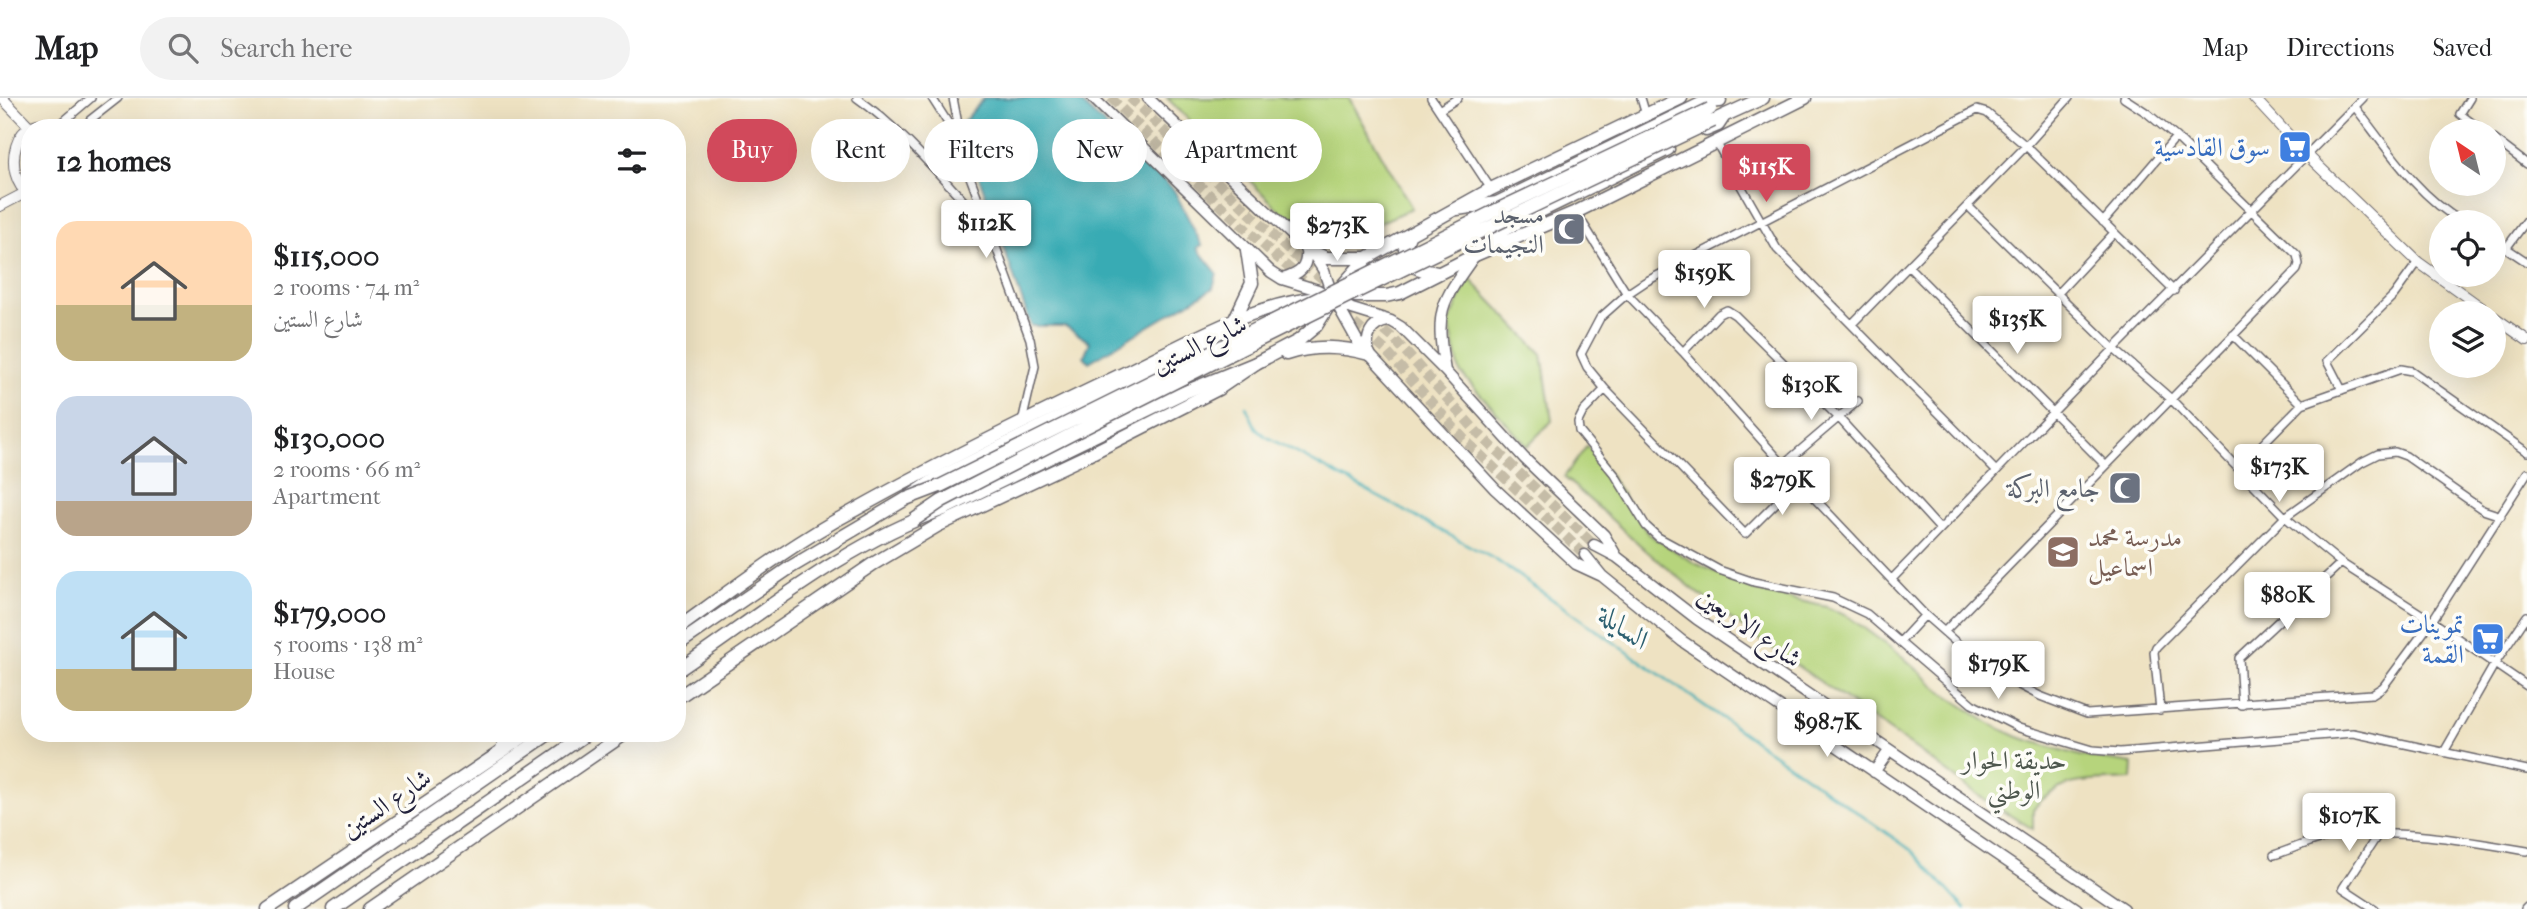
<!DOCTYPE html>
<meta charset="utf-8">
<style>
:root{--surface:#fff;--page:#f2f2f2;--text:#202124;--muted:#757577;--line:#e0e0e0;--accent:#d1495b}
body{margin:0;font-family:"IM FELL French Canon",Amiri,serif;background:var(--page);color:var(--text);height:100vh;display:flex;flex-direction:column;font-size:26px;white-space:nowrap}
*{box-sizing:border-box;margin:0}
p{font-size:23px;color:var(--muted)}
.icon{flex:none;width:38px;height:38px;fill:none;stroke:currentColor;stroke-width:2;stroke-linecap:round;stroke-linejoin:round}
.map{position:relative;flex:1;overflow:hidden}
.drawer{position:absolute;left:21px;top:21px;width:665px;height:623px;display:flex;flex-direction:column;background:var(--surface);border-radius:28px;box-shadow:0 7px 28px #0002}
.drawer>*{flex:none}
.hud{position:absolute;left:707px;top:21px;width:665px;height:63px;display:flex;gap:14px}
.needle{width:46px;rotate:325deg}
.tools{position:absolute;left:2429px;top:21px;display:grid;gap:14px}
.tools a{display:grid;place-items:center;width:77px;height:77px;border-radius:50%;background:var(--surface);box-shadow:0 7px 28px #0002;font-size:35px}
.price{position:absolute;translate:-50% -60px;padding:0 16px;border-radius:7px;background:#fff;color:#222;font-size:23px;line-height:46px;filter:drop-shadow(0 2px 4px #0008)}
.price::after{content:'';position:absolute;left:50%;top:42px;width:21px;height:16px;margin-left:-10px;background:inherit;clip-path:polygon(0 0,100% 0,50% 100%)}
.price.selected{background:var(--accent);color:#fff}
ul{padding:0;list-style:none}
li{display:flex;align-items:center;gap:21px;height:175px;padding:0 35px}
li span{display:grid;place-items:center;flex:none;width:196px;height:140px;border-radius:21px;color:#555}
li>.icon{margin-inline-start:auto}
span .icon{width:84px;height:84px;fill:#fffc;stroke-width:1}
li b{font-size:30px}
h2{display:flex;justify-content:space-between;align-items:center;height:84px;padding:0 35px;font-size:30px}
.pill{padding:0 24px;border-radius:32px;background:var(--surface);box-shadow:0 7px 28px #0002;font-size:24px;line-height:63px}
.pill.selected{background:var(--accent);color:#fff}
header{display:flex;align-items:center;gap:42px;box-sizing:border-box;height:98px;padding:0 35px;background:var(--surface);border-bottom:2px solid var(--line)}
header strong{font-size:33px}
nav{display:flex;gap:38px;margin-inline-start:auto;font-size:24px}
.search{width:490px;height:63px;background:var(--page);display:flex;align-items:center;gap:18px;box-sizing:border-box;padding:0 24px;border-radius:38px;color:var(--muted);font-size:26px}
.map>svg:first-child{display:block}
.green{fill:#b6d47b;stroke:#6c7b5b;stroke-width:2}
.water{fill:#39abb4;stroke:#2e6678;stroke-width:2}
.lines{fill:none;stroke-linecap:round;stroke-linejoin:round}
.stream{stroke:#39abb4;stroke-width:2.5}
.secondary-tunnel{stroke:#c5bca7;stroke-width:10;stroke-dasharray:10 5;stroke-linecap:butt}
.minor-casing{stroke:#69656a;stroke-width:10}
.tertiary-casing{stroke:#69656a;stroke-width:12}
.secondary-casing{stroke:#69656a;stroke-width:13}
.primary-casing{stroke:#69656a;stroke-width:15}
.trunk-casing{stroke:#69656a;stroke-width:15}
.minor{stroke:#fff;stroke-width:7}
.tertiary{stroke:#fff;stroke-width:10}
.secondary{stroke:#fff;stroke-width:10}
.primary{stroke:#fff;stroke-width:12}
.trunk{stroke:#fff;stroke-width:12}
.trunk-bridge-casing{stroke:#69656a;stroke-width:15;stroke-linecap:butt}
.trunk-bridge{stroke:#fff;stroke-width:12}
.labels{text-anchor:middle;stroke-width:7;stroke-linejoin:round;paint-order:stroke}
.shop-label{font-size:26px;fill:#366cbe;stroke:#fdfcf7;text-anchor:end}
.worship-label{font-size:26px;fill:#5b616d;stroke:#fdfcf7;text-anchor:end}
.street-label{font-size:26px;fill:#22223b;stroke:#fdfcf7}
.education-label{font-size:26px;fill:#785e54;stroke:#fdfcf7;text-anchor:start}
.park-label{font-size:26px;fill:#4e574e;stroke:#fdfcf7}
.water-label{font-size:28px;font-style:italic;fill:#2c6071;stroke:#fdfcf7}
</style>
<header>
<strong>Map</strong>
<div class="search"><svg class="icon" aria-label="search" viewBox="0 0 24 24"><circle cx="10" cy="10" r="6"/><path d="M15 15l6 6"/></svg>Search here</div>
<nav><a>Map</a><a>Directions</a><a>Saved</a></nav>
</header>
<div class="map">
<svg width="2527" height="811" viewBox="0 0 2527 811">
<rect width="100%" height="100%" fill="#fdfcf7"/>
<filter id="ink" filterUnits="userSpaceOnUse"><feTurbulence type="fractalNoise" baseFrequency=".0143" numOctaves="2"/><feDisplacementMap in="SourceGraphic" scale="14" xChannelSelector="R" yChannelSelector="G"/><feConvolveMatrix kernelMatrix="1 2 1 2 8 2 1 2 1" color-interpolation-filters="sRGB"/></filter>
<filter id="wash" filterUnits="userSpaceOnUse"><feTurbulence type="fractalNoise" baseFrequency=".00686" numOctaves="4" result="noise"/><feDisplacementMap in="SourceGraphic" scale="28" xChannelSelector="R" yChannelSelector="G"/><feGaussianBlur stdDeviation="1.57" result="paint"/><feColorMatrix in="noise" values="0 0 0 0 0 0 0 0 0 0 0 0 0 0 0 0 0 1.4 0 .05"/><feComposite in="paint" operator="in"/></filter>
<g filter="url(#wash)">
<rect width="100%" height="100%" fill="#eee2c2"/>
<path class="green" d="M1167,0H1349L1412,110L1375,127L1339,137L1283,116Z
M1469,180L1542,256L1552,323L1527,348L1460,274L1449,225Z
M1587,348L1613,382L1648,436L1695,465L1757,493L1827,509L1849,519L1903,559L1942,594L1990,626L2018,639L2081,658L2133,666L2132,681C2092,684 2062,677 2033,711V731L1986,703L1919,653L1725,517L1649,455L1564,379Z"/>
<path class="water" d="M984,0H1076L1174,92L1202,147L1197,150L1217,175L1213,190L1089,264L1084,258L1090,244L1065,228H1031L961,27Z"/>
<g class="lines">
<path class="stream" d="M1246,308L1256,330L1265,338L1496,462L1911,752L1965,811"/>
</g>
</g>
<g filter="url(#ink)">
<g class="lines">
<path class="secondary-tunnel" d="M1111,0C1176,65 1242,130 1312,190
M1130,0L1288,152L1331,188
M1343,216L1385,252L1465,342L1585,457
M1373,223L1394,241L1477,334L1594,447"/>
<defs>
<path id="minor" d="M857,0C903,32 947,86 986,127
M932,0L960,44
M953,0L966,68L1030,241L1035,268L1022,324
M1431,0L1491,91
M1641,0L1646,17
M2470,0L2460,16L2483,33
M2355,9C2387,50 2417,98 2463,124
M1439,12L1458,0
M58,28L91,0
M87,30L90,22L118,0
M2494,41L2527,66
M1716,44L1777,151L1996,373
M1968,108L2114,251L2170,300L2285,419L2341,465L2432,523L2527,588
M1576,114L1627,196L1683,254L1798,383L1925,517L1984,569L2040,598L2087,616L2372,596L2383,589L2432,523L2527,375
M2103,124L2176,39
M2494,142L2527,164
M2507,149L2527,122
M1909,169L2105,367
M2058,195L2114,135
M1852,226L2026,48L2069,0
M2233,237L2302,306
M1683,254L1719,216L1727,212L1735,217L1838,319L1939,430
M1605,291L1583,314L1578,324L1579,333L1615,377L1646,428L1658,439L1719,472L1754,484L1833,500L1867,516L1972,606L2019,630L2093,652L2120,654L2353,635L2527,672
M2342,292L2327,263L2394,197L2418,164
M1783,367L1858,303
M2239,370L2302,306L2401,271L2412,273L2527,354
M1798,383L1745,436L1605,291L1587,269L1581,256L1600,220L1627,196L1645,184L1977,12L1987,15L2026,48L2174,193
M1892,481L2114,251L2363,0
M1945,533L2297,172L2299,166L2297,157L2176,39L2147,15L2124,0
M1900,544L1925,517
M2242,607L2239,560L2341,465
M2160,612L2154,554L2156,549L2285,419L2362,364L2378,356L2395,354L2406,358L2483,412L2501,418
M2444,654L2494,567L2527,518
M2274,757C2293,751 2313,741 2332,738C2396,730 2463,742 2527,753
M2375,811L2343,790L2379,735
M2525,811L2527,809"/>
<path id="tertiary" d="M2,0L29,28
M2254,0L2306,56L2418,164L2489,215
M30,97C0,78 13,7 61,30
M0,108L25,95
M2494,219L2527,242
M500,655L506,635"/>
<path id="secondary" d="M1093,0L1271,174L1282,181L1318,192L1352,211L1391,223L1401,229L1445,273L1524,360L1604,437L1617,459
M1148,0L1315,159L1324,173L1333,199L1358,244L1495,391L1576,466L1602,478
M1282,181C1300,176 1308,170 1306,151
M1369,256C1365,239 1370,226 1388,223
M1445,273C1435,212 1440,206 1475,157
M1594,447L1617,459L1697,521L2124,811
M1585,457L1602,478L1682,543L2077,811
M1874,674L1889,653"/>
<path id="primary" d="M1409,138C1397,165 1413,171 1437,175
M1306,151L1326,160H1367
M1341,189L1367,160L1491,91L1681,0
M1346,198H1386L1400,195L1475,157L1576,114L1805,0
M1234,223L1252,185L1247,152
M1286,256C1314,247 1341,248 1369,256
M677,531C734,490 791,446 853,413C942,363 1034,318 1127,274C1187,245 1250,207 1318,200
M677,600L873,466L937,428L1086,358L1218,291L1256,265L1298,243L1316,228L1331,204
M268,811L529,635
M370,811L626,635"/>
<path id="trunk" d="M1719,20L1763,0
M1706,32L1718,27L1724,18
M1457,111L1497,105L1705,4L1720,3
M1475,157L1508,129L1668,51
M677,547L791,469L906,401L936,381L1200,249L1234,223
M677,573C763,515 845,446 944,411L1180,296L1256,265
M295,811L550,635
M333,811L588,635"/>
</defs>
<use href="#minor" class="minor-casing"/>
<use href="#tertiary" class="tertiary-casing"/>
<use href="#secondary" class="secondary-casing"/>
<use href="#primary" class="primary-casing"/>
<use href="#trunk" class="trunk-casing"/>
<use href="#minor" class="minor"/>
<use href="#tertiary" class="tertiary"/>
<use href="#secondary" class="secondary"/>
<use href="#primary" class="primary"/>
<use href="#trunk" class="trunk"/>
<defs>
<path id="trunk-bridge" d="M906,401L940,388L1499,111L1710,11
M914,422L942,403C1196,271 1453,145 1713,23"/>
</defs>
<use href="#trunk-bridge" class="trunk-bridge-casing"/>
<use href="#trunk-bridge" class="trunk-bridge"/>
</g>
</g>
<defs>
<symbol id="supermarket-square" viewBox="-11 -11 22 22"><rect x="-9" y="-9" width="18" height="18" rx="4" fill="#3f7fe0" stroke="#fdfcf7"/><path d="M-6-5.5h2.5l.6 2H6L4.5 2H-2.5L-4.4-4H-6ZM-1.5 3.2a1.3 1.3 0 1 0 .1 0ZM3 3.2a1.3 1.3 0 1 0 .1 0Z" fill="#fff"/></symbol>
<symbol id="mosque-square" viewBox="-11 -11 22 22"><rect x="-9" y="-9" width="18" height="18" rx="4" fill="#6b7280" stroke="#fdfcf7"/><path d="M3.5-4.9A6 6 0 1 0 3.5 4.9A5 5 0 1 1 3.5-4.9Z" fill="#fff"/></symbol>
<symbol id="school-square" viewBox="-11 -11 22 22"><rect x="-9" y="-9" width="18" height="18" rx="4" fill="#8d6e63" stroke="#fdfcf7"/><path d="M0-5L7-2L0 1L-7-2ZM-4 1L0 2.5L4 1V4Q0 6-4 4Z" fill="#fff"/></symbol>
</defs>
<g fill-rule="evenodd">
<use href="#supermarket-square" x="2276" y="30" width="38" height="38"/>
<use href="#mosque-square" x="1550" y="112" width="38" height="38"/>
<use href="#mosque-square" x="2106" y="371" width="38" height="38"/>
<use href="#school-square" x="2044" y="435" width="38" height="38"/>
<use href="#supermarket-square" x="2469" y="522" width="38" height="38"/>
</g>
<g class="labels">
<g class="shop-label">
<text x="2270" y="58">سوق القادسية</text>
<text x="2464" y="535">تموينات<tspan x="2464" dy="30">القمة</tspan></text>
</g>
<g class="worship-label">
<text x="1544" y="125">مسجد<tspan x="1544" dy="30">النجيمات</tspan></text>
<text x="2100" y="399">جامع البركة</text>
</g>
<g class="street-label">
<text transform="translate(1199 246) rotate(-26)" y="9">شارع الستين</text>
<text transform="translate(1750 529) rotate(35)" y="9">شارع الاربعين</text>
<text transform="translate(386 705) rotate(-34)" y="9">شارع الستين</text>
</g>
<g class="education-label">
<text x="2088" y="448">مدرسة محمد<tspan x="2088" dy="30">اسماعيل</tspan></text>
</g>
<g class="park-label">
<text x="2014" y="671">حديقة الحوار<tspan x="2014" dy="30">الوطني</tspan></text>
</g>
<g class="water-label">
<text transform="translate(1625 529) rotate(35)" y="10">السايلة</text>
</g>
</g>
</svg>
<div class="tools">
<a><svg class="needle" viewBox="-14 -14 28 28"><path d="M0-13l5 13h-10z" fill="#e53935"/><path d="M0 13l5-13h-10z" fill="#757577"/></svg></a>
<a><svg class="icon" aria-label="locate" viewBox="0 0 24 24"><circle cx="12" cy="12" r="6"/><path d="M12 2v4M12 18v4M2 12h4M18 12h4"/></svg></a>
<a><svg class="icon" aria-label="layers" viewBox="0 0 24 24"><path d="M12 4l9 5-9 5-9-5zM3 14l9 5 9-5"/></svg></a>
</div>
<b class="price selected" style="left:1766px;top:106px">$115K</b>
<b class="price" style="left:986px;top:162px">$112K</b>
<b class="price" style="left:1337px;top:165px">$273K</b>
<b class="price" style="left:1704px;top:212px">$159K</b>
<b class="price" style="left:2017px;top:258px">$135K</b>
<b class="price" style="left:1811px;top:324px">$130K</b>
<b class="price" style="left:2279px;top:406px">$173K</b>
<b class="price" style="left:1782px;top:419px">$279K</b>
<b class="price" style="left:2287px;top:534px">$80K</b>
<b class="price" style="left:1998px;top:603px">$179K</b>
<b class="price" style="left:1827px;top:661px">$98.7K</b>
<b class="price" style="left:2349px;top:755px">$107K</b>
<div class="hud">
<a class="pill selected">Buy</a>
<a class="pill">Rent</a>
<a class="pill">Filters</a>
<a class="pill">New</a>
<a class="pill">Apartment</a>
</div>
<section class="drawer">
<h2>12 homes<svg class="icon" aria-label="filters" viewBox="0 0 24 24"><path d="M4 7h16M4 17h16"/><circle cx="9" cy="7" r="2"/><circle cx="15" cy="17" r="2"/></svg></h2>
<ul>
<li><span style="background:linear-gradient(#ffd9b3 60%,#c2b280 0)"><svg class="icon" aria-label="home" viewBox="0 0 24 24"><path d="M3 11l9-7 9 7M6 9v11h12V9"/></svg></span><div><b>$115,000</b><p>2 rooms · 74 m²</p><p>شارع الستين</p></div></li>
<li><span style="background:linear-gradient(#c9d6e8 75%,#b9a48a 0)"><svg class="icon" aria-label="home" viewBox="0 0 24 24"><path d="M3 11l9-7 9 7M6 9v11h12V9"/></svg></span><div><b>$130,000</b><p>2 rooms · 66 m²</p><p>Apartment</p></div></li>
<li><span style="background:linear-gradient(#bfe0f5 70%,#c2b280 0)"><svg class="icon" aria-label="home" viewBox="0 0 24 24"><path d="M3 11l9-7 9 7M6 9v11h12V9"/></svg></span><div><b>$179,000</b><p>5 rooms · 138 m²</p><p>House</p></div></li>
</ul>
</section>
</div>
